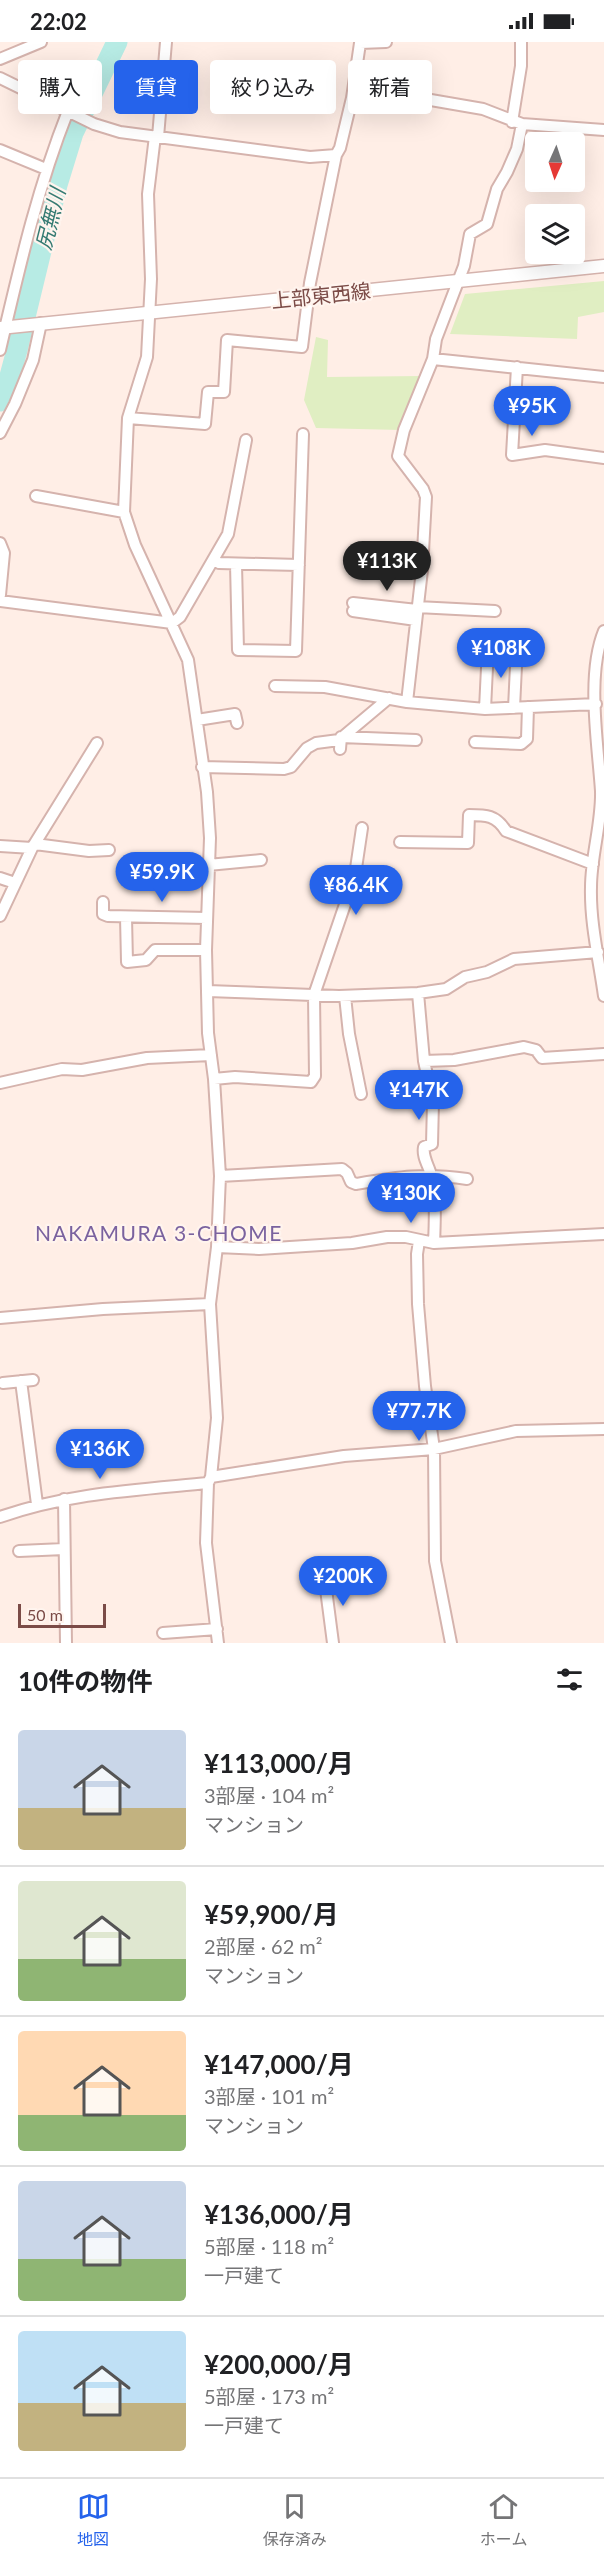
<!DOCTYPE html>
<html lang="ja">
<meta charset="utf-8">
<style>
:root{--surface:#fff;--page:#f6f6f6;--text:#202124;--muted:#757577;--line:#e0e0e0;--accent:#2563eb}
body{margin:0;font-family:Lato,"Noto Sans JP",sans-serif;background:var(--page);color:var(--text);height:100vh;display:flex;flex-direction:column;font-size:22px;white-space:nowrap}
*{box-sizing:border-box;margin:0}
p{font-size:20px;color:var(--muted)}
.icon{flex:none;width:33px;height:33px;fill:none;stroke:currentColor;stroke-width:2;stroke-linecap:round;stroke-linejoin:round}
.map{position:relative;height:1601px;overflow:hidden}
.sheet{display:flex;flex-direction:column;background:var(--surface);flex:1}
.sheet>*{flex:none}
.guide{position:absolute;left:18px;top:18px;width:568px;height:54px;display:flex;gap:12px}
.needle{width:39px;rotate:183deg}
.tools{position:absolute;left:525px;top:90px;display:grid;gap:12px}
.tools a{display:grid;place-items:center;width:60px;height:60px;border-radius:6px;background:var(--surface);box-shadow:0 6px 24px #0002;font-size:30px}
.scale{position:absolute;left:18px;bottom:15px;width:88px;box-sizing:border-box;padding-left:6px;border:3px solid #7b4b47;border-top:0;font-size:16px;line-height:21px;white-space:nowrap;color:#7b4b47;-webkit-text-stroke:4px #fff4ee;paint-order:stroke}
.price{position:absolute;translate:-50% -51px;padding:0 14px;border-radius:21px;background:var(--accent);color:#fff;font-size:20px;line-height:39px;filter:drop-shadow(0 2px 3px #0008)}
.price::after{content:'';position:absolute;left:50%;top:36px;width:18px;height:14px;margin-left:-9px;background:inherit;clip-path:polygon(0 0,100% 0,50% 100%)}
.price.current{background:#222;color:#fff}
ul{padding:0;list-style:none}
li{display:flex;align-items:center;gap:18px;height:150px;padding:0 18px}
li+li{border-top:2px solid var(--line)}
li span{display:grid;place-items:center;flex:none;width:168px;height:120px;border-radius:6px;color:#555}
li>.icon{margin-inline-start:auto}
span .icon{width:72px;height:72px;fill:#fffc;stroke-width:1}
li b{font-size:26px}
h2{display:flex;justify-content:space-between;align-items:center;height:72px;padding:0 18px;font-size:26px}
.pill{padding:0 21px;border-radius:6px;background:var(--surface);box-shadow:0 6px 24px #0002;font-size:21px;line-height:54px}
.pill.current{background:var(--accent);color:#fff}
.status{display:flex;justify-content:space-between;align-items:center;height:42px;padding:0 30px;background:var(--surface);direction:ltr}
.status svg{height:16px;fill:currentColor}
.dock{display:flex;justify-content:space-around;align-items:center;height:84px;border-top:2px solid var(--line);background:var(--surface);font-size:16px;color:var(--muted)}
.dock a{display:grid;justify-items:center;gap:3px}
.dock .current{color:var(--accent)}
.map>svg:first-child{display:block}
.green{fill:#e0eec2}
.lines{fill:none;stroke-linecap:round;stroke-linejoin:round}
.river{stroke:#b7ebe4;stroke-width:21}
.minor-casing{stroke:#d5b3ad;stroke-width:14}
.tertiary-casing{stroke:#d5b3ad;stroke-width:15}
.minor{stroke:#fff;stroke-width:10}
.tertiary{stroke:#fff;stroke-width:12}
.labels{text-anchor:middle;stroke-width:4.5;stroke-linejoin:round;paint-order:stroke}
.street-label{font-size:20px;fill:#7b4b47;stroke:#fff4ee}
.water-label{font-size:21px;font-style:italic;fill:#367b73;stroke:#fff4ee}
.neighbourhood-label{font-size:21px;letter-spacing:1.5px;fill:#7a629f;stroke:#fff4ee}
</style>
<div class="status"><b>22:02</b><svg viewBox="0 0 49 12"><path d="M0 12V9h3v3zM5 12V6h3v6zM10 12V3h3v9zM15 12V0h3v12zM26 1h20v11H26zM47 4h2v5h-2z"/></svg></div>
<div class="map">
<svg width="604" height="1601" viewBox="0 0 604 1601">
<rect width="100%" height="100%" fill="#ffeee6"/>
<path class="green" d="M604,239V270L578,275L577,297L450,292L465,252Z
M316,295L328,298L327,335L422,334L401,388L316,386L304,358Z"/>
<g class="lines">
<path class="river" d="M0,359L7,345L17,308L57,143L73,91L117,0"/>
<defs>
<path id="minor" d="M0,17L41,0
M0,36L94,82L120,90L310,115L336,113L340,106L352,56L360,1L386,0
M352,56L425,57L483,67L522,82L604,88
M512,80L521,24V0
M155,94L148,152L151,237L147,315L128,376L124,470L135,503L188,618L207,750L210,796L206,908L208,991L214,1037L220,1134L217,1205L210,1262L217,1376L211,1435L208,1441L206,1501L218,1601
M158,95L166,0
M0,108L46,127
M0,308C19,227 37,147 68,69
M433,317L604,335
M517,325L512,413L545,408L604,416
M128,376L205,382L208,350H224L227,298L302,305L310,241L336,113
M0,391L15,362L33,318L41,281
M36,454L124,470
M0,501L4,511L0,553
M215,519L219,521L299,523
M236,522L238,608L296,609L303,392
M0,559L172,581L180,575L228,492L246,398
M353,561L417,568
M417,565L495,569
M353,569L416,578
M604,589C586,633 598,702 601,749C602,781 591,813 591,845C590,881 599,918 604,954
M275,644L325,645L407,660L485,667L596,662
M407,660L422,528L426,455L423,447L398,414L404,388L433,317L436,297L464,224L470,192L487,182L497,147L507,130L517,107L522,82
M514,666L517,603
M485,667L488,605
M197,678L235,672L237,681
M475,700L521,702L527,697L528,665
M340,707L341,695L416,698
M202,725L284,727L291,725L307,706L316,701L339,698L389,656
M400,800L468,801L469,773C486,773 496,773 506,789L593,822
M35,802L89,809L109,808
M0,804L32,806
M208,823L261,818
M0,836L15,841
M103,860V872L108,874L207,876
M0,874L32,806L97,701
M126,875L127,920L146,918L155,908H206
M208,949L339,954L418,951L446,947L465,935L487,930L514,917L598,910
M418,951L424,1019L433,1060L432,1102L424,1105C422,1115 429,1124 431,1133C436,1156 435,1179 434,1201
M345,954L349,992L361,1052
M424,1019L454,1018L524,1005L536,1008L542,1016L604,1012
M214,1037L235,1035L311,1040L315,1034L314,953L355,833L362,786
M0,1041L62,1027L82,1028L147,1016L211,1013
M220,1134L342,1127L347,1131L351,1140L356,1142C399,1135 423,1131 467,1137
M419,1199L417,1212L418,1262L425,1344L434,1407L435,1519L451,1601
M217,1205L259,1207L352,1201L387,1195H406L434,1201L604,1192
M0,1276L103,1267L210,1262
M21,1339L37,1462
M3,1341L33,1338
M211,1435L344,1414L434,1407L516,1389L604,1387
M64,1457L66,1601
M0,1475C68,1451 136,1448 208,1441
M19,1509L64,1507
M324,1532L333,1601
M163,1591L217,1587"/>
<path id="tertiary" d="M0,286L604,224"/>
</defs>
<use href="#minor" class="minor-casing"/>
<use href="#tertiary" class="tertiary-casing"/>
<use href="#minor" class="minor"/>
<use href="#tertiary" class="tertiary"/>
</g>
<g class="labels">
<g class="street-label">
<text transform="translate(321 254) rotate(-6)" y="7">上部東西線</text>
</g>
<g class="water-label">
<text transform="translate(51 177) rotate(-76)" y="7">尻無川</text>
</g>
<g class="neighbourhood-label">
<text x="159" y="1199">NAKAMURA 3-CHOME</text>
</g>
</g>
</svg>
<div class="tools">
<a><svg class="needle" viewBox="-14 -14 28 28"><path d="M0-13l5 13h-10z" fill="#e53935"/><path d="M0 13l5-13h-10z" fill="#757577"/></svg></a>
<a><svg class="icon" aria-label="layers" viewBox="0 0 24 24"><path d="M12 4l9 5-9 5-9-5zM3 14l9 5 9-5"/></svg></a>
</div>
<div class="scale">50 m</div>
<b class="price" style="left:532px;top:395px">¥95K</b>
<b class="price current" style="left:387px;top:550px">¥113K</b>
<b class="price" style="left:501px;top:637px">¥108K</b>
<b class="price" style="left:162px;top:861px">¥59.9K</b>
<b class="price" style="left:356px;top:874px">¥86.4K</b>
<b class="price" style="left:419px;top:1079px">¥147K</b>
<b class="price" style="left:411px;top:1182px">¥130K</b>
<b class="price" style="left:419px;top:1400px">¥77.7K</b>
<b class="price" style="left:100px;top:1438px">¥136K</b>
<b class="price" style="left:343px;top:1565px">¥200K</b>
<div class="guide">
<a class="pill">購入</a>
<a class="pill current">賃貸</a>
<a class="pill">絞り込み</a>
<a class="pill">新着</a>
</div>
</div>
<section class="sheet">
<h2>10件の物件<svg class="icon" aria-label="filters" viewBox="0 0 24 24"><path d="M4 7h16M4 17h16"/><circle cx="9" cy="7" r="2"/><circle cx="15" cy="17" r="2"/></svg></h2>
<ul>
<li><span style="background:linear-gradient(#c9d6e8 65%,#c2b280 0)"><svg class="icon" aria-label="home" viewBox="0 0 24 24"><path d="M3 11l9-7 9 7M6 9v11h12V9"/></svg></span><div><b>¥113,000/月</b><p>3部屋 · 104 m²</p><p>マンション</p></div></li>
<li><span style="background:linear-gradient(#dfe7d0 65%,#8fb573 0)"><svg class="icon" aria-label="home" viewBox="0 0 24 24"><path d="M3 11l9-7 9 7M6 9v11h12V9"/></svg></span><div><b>¥59,900/月</b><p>2部屋 · 62 m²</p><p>マンション</p></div></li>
<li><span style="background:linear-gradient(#ffd9b3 70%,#8fb573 0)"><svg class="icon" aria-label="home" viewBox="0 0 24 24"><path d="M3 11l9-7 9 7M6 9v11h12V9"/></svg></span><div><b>¥147,000/月</b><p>3部屋 · 101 m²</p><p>マンション</p></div></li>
<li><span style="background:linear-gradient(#c9d6e8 65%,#8fb573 0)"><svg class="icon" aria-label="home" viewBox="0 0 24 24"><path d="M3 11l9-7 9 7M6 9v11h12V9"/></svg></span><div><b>¥136,000/月</b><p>5部屋 · 118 m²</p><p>一戸建て</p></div></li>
<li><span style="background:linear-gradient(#bfe0f5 60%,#c2b280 0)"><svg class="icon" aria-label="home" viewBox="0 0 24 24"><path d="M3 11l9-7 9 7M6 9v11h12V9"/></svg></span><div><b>¥200,000/月</b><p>5部屋 · 173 m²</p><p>一戸建て</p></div></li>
</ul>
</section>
<nav class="dock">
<a class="current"><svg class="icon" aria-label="map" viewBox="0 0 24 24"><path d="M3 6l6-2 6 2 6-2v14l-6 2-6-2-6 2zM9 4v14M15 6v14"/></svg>地図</a>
<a><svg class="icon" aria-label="saved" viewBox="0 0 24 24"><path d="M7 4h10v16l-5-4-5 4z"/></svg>保存済み</a>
<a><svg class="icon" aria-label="home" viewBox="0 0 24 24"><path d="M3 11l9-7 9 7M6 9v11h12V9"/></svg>ホーム</a>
</nav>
